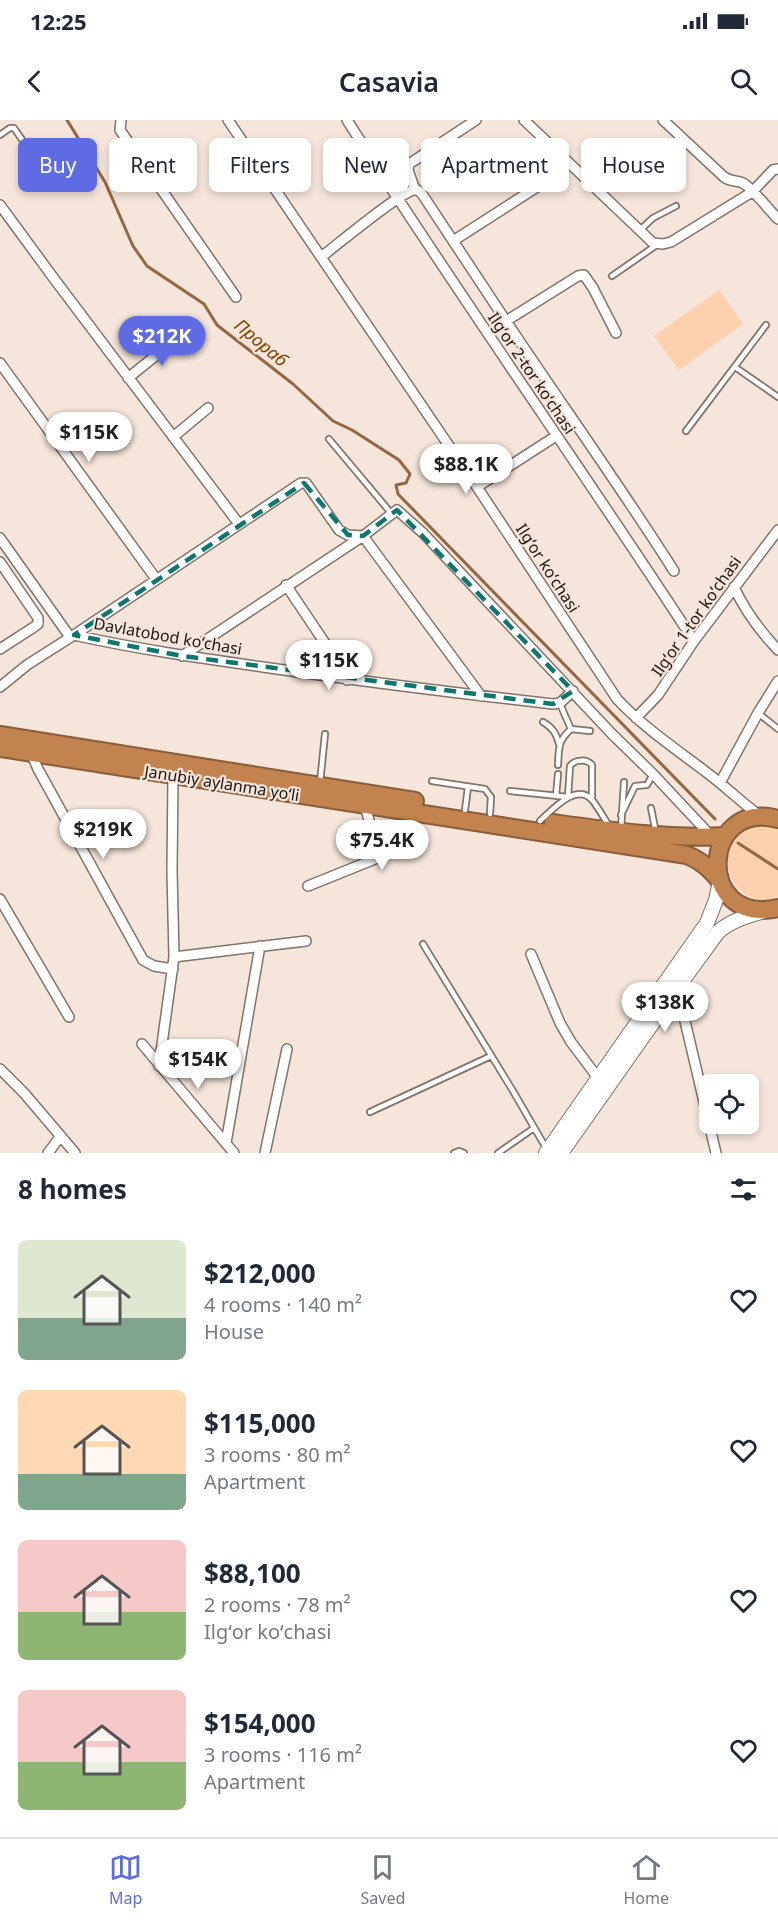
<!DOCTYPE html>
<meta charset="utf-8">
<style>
:root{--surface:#fff;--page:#f2f2f3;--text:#1f2937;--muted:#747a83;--line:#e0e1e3;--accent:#5e6be3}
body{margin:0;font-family:"Noto Sans",sans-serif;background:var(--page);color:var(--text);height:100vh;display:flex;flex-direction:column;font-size:22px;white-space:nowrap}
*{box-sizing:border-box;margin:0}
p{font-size:20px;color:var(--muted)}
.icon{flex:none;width:33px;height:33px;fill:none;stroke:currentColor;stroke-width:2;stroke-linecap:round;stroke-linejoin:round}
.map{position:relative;height:1033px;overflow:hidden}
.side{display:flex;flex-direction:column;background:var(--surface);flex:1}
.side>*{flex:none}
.top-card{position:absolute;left:18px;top:18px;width:742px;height:54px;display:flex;gap:12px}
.controls{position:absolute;left:699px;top:954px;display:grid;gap:12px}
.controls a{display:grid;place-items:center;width:60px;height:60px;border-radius:9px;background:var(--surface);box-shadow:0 3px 9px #0003;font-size:30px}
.price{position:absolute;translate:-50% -51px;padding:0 14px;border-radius:21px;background:#fff;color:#222;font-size:20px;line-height:39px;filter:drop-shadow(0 2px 3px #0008)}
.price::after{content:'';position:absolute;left:50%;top:36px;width:18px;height:14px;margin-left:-9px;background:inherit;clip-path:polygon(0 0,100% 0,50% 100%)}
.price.selected{background:var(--accent);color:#fff}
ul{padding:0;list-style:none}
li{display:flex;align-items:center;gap:18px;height:150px;padding:0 18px}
li span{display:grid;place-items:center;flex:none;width:168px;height:120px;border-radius:9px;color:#555}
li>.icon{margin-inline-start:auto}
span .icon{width:72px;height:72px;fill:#fffc;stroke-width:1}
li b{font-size:26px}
h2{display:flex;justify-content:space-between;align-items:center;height:72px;padding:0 18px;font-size:26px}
.tag{padding:0 21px;border-radius:9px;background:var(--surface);box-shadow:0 3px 9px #0003;font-size:21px;line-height:54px}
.tag.selected{background:var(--accent);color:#fff}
.status{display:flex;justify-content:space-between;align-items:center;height:42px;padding:0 30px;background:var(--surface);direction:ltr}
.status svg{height:16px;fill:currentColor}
header{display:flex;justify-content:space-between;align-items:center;height:78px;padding:0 18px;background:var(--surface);font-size:27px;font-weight:600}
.dock{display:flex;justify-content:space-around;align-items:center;height:84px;border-top:2px solid var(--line);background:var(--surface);font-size:16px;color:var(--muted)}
.dock a{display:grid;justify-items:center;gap:3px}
.dock .selected{color:var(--accent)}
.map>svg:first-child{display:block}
.grass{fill:#fdd0ae}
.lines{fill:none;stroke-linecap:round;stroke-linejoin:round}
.stream{stroke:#946743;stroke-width:3}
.lane-casing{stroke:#81746a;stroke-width:8}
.street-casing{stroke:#81746a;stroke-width:12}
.secondary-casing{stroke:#81746a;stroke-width:16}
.highway-casing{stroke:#885d3a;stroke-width:20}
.lane{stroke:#fff;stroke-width:4.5}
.street{stroke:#fff;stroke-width:9}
.secondary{stroke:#fff;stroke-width:14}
.highway{stroke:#c2834f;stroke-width:16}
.marked{fill:none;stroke:#0f766e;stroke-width:4.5;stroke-dasharray:12 8;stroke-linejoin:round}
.labels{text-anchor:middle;stroke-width:4.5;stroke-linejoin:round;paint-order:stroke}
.street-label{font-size:16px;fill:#1c1713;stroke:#f5e5da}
.water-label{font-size:18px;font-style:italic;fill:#7f4504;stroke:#f5e5da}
</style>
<div class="status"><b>12:25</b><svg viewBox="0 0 49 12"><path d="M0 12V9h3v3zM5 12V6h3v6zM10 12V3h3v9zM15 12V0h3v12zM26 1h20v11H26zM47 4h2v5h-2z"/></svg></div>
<header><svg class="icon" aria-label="back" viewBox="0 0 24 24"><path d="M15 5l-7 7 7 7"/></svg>Casavia<svg class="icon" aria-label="search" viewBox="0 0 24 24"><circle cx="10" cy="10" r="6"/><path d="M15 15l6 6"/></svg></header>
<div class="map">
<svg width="778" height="1033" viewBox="0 0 778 1033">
<rect width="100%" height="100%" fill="#f5e5da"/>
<path class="grass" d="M719,170L743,204L679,250L654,216Z
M756,704L778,706V777C733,793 704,728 756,704Z"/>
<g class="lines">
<path class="stream" d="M67,0L105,62L133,126L147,146L204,184L217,205L293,264L333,301L352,310L399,340L410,354L406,363L396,365L398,374L715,699
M738,723L778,749"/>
<defs>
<path id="lane" d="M0,15L10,8H14L34,37
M640,110L653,98L676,86
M612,156L658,124
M735,247L778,277
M686,311L766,205
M329,319L391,393
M560,584L571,609
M758,593L778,609
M543,602C553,608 556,613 559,624
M558,645C559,627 558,621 571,609L590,611
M432,661L485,669L491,677L490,694
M320,663L325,614
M510,671L568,677L570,646C575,639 587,639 592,645V680
M556,676L558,654
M651,688L656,713
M465,690L468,667
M621,695L635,666L647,665L653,654
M540,701C552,690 577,661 593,681C599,689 604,698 609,706
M621,709L624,662
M423,824L513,971L546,1028
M370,992L491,936
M454,1033L459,1031L464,1033
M498,1033L534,1008"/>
<path id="street" d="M121,0L120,10L236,177
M228,0L477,367L617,579C643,607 676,629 706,652C725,666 741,682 760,696
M347,0C459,176 580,346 694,521
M524,0L653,123L663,124L671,122L752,72L773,50L778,49
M663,0L724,57C731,62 736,60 743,63C752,68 770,91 778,99
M415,70L408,50L409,44L476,0
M0,85L55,160L239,404
M453,121L537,67L566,41
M321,137C336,126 400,72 414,70C418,69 419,71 422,74L506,201L578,156L584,155L593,168L616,213
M506,201C562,285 620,366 674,451
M0,243L156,459
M128,258L180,216
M173,317L208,288
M477,367L556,316
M0,418L70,517
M0,442L38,498V504L34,507L0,529
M286,465L339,544L347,560
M734,467C745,491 760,511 778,530
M74,515C137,529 200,538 263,547C359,561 456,573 553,584L560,583L573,571
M182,536L363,416L397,390L423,413L612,614L653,654L712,717
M0,567L27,545L74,515L301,363H306L339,410L348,415L363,416L481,576
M636,598L658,575L694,521L778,410
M31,633L38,649L143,840L154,846L173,849
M720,663L758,593L778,561
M308,766L375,739L377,731L365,685
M0,779L69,897
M531,834L560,903L571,922L598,958
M174,837L306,821
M677,867L716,1033
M142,924L234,1033
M159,946L174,837L172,751L173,656
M0,949L24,973L75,1033
M226,1023L260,826
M48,1033L60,1017
M265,1033L287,929"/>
<path id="secondary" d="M546,1033L707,803L716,780L720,761
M561,1033L683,860L718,812C732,800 747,796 764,791"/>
<path id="highway" d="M0,615L415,681
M0,628L687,735C702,741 710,749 720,761
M778,699C700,678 695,807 778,788
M553,703C611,711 668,719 725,716"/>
</defs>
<use href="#lane" class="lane-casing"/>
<use href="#street" class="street-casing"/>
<use href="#secondary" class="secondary-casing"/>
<use href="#highway" class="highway-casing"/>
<use href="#lane" class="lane"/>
<use href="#street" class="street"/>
<use href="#secondary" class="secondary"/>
<use href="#highway" class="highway"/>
</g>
<path class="marked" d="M304,363L348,415L363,416L397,390L573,571L553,584L182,536L74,515Z"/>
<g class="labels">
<g class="street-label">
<text transform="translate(532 253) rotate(56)" y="6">Ilgʻor 2-tor koʻchasi</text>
<text transform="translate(548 448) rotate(57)" y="6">Ilgʻor koʻchasi</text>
<text transform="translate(696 496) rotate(-55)" y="6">Ilgʻor 1-tor koʻchasi</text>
<text transform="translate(168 516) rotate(10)" y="6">Davlatobod koʻchasi</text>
<text transform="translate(222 663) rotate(9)" y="6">Janubiy aylanma yoʻli</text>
</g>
<g class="water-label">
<text transform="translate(261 223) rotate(40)" y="6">Прораб</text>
</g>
</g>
</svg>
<div class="controls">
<a><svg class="icon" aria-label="locate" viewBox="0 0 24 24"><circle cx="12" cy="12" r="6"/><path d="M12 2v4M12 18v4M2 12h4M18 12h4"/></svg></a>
</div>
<b class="price selected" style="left:162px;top:247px">$212K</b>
<b class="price" style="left:89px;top:343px">$115K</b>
<b class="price" style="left:466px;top:375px">$88.1K</b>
<b class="price" style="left:329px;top:571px">$115K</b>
<b class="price" style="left:103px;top:740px">$219K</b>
<b class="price" style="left:382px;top:751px">$75.4K</b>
<b class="price" style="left:665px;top:913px">$138K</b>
<b class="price" style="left:198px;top:970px">$154K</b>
<div class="top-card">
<a class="tag selected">Buy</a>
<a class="tag">Rent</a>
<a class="tag">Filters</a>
<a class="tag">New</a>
<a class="tag">Apartment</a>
<a class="tag">House</a>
</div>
</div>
<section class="side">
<h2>8 homes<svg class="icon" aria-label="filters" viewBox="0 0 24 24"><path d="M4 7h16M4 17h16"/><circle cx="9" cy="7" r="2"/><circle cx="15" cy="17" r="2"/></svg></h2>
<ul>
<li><span style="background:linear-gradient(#dfe7d0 65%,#7fa58c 0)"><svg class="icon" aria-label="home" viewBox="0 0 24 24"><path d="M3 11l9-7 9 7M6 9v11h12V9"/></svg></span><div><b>$212,000</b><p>4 rooms · 140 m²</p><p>House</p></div><svg class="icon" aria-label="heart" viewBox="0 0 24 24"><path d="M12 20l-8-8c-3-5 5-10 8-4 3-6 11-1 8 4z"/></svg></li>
<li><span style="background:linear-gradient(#ffd9b3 70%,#7fa58c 0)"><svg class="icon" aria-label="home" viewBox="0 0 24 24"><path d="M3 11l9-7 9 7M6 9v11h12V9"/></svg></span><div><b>$115,000</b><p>3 rooms · 80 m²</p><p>Apartment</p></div><svg class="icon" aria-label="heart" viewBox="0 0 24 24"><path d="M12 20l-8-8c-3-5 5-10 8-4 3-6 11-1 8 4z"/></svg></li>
<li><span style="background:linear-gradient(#f6c9c9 60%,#8fb573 0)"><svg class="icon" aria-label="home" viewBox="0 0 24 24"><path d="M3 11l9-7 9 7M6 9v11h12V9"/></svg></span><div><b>$88,100</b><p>2 rooms · 78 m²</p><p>Ilgʻor koʻchasi</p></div><svg class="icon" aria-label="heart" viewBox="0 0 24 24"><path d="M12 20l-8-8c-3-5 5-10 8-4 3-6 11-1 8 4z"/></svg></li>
<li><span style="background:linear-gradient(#f6c9c9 60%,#8fb573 0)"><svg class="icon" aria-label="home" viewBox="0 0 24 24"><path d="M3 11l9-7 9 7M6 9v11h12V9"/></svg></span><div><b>$154,000</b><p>3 rooms · 116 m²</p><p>Apartment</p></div><svg class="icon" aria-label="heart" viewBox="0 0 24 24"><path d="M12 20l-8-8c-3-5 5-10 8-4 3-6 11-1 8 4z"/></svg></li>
</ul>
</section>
<nav class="dock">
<a class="selected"><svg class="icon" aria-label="map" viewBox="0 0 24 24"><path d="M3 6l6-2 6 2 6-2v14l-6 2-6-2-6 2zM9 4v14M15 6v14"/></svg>Map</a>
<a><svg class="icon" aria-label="saved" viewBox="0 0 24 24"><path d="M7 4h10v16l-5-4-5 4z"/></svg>Saved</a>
<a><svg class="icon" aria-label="home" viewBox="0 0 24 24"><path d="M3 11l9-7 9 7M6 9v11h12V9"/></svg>Home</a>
</nav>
